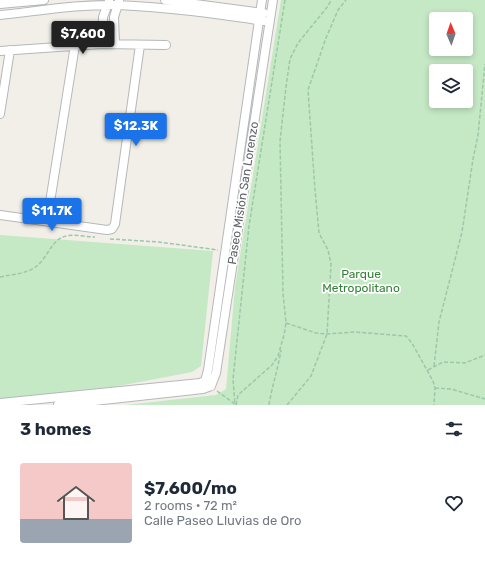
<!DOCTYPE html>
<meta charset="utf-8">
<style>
:root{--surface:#fff;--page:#f6f6f7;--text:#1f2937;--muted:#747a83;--accent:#1a73e8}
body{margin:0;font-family:Rubik,sans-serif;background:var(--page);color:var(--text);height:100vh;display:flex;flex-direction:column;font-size:15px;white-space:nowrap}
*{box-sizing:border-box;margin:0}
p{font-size:13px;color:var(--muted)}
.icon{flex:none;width:22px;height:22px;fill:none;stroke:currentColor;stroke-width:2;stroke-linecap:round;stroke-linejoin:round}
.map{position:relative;height:405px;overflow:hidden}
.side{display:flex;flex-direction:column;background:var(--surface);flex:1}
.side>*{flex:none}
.needle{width:26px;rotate:358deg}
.fabs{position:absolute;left:429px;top:12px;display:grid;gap:8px}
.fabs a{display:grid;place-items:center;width:44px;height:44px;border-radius:4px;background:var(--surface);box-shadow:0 2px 6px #0003;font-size:20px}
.price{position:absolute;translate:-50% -34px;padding:0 9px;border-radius:4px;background:var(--accent);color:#fff;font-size:13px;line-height:26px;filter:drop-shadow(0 1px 2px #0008)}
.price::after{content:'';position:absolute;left:50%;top:24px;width:12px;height:9px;margin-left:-6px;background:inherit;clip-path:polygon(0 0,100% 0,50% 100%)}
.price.selected{background:#222;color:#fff}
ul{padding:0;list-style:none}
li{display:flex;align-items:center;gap:12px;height:100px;padding:0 20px}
li span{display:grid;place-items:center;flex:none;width:112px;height:80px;border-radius:4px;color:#555}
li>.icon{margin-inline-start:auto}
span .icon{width:48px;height:48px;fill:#fffc;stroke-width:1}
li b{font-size:17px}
h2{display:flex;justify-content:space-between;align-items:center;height:48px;padding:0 20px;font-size:17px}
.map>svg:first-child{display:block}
.green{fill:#c5e8c5;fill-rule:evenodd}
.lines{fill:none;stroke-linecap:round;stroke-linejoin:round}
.street-casing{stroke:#b5b8bc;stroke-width:10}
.path{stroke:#9cc7a9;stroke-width:1.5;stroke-dasharray:4 2;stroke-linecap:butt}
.street{stroke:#fff;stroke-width:8}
.labels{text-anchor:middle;stroke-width:3.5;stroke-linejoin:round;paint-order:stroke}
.street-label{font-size:12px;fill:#5f6368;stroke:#fff}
.park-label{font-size:12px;fill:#348238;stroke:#fff}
</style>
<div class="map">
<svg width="485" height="405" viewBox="0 0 485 405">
<rect width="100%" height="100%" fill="#f1efe8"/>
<path class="green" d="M281,0H485V405H125L216,395L226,389L235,287ZM436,19H466V49H436ZM436,71H466V101H436Z
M0,235L213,251L201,366L192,372L113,387L0,399Z"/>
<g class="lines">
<defs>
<path id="street" d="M165,0L264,13
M0,4L44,0
M0,15C39,11 79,4 118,5C167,7 216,14 264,21
M102,44L103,17L109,1
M115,44L114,17L119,1
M0,51L102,44L166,45
M0,114L10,50
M0,215L107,230L112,229L115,224L140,45
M47,221L75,45
M205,381L208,370L262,0
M211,386L216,373L273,0
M0,403L200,383L205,381
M58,405L203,389L211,386"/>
</defs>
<use href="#street" class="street-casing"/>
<path class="path" d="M110,239L159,242L218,250
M0,277C13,274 28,274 38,265C47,257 52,241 63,237C72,233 85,237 95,237
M286,323L316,333L327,334L355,332L406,336L412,343L433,381L435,388L434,405
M434,366L439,322L462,232L473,159L478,135L485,64
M428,370L443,362L465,363L485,355
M435,388L451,389L485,399
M217,391L235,404L233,379L249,226L285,0
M236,405L238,395L272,365L278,356L284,335L286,323L283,293L280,141L286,87L290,59L298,43L328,6L331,0
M269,405C272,386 278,369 281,350
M287,405L311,376L327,334L331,264L328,250L319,233L315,190L308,90L326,38L338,10L346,0"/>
<use href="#street" class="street"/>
</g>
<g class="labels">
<g class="street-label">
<text transform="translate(243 193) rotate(-81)" y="4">Paseo Misión San Lorenzo</text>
</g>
<g class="park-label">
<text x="361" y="278">Parque<tspan x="361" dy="14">Metropolitano</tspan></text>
</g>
</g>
</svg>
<div class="fabs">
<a><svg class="needle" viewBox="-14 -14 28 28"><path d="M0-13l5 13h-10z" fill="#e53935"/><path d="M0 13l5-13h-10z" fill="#747a83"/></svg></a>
<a><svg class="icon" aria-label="layers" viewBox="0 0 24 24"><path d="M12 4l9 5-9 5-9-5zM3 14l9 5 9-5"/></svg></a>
</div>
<b class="price selected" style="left:83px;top:55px">$7,600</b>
<b class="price" style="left:136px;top:147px">$12.3K</b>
<b class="price" style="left:52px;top:232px">$11.7K</b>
</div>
<section class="side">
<h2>3 homes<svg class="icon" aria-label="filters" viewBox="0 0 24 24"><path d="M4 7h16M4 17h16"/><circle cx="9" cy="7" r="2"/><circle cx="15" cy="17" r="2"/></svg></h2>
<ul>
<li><span style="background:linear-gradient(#f6c9c9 70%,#9aa5b1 0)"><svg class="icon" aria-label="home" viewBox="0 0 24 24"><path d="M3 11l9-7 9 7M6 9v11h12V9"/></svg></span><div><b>$7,600/mo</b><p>2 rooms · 72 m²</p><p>Calle Paseo Lluvias de Oro</p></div><svg class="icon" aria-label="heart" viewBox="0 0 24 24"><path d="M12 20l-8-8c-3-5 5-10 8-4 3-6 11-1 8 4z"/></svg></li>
</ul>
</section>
